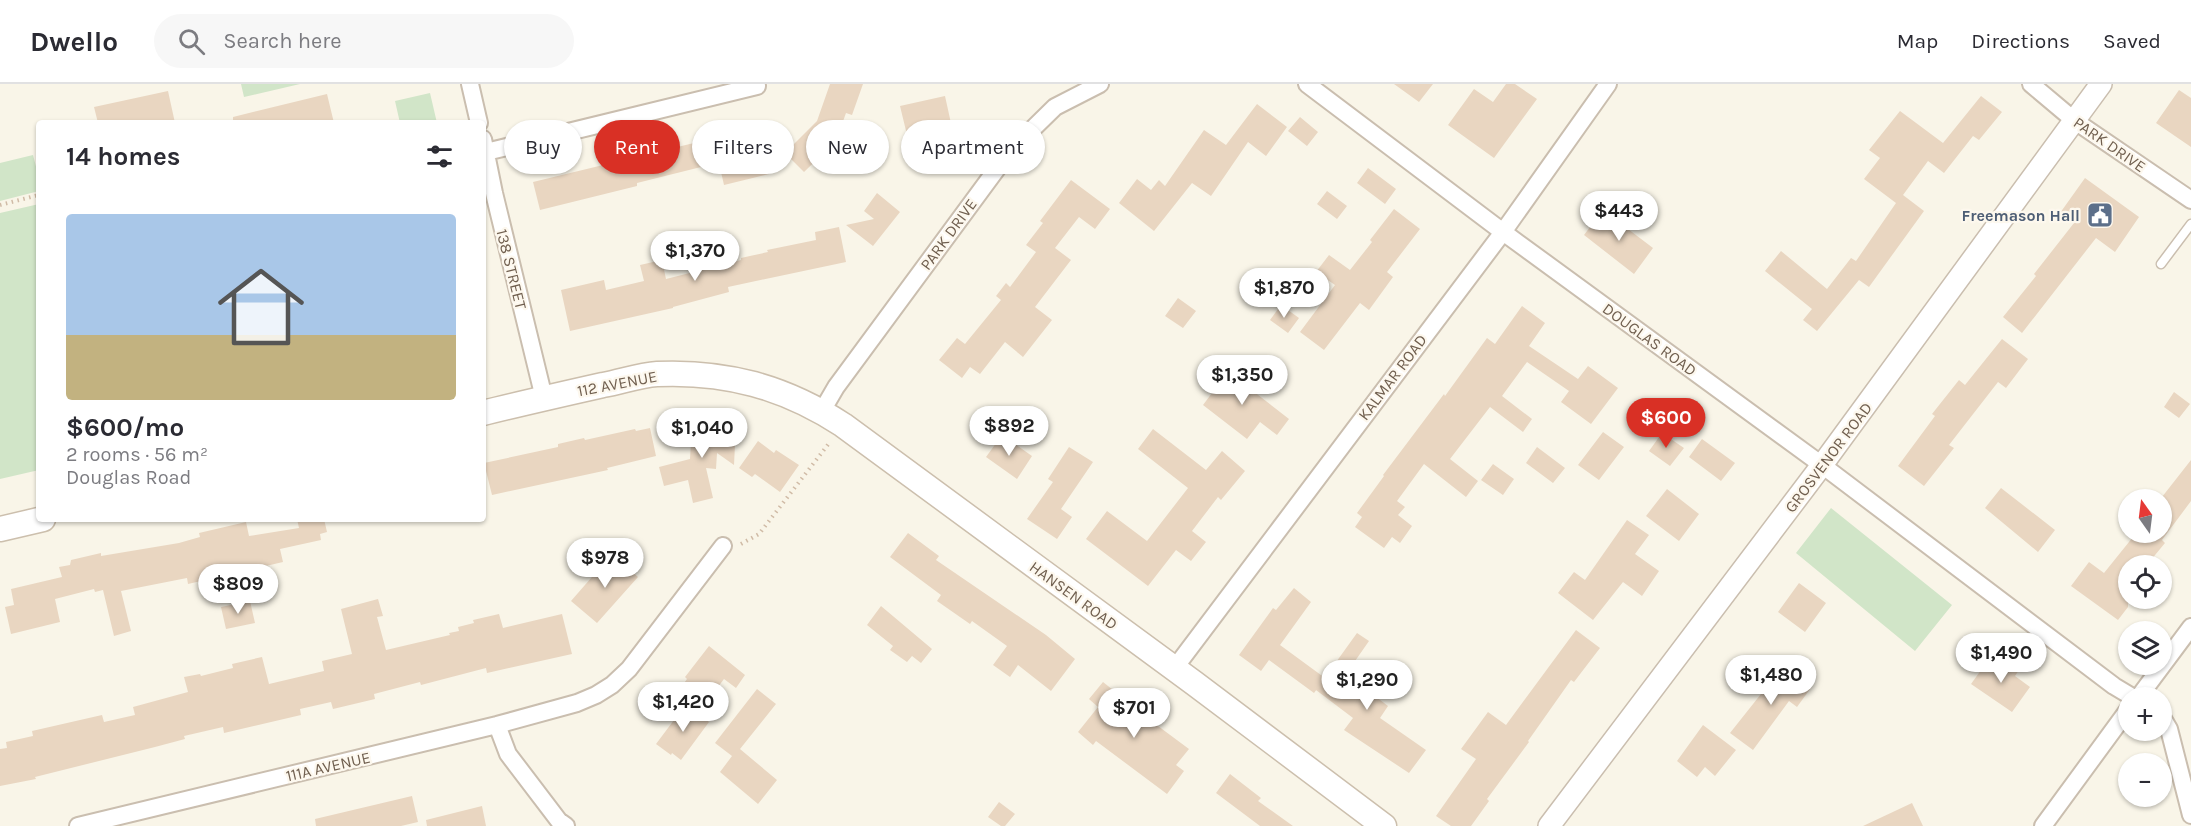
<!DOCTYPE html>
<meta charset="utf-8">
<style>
:root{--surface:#fff;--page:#f7f7f7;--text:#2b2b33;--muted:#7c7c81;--line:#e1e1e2;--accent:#d93025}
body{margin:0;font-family:Karla,sans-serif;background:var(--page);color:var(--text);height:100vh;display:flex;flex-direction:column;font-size:22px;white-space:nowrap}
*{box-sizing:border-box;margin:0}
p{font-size:20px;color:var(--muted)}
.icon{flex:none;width:33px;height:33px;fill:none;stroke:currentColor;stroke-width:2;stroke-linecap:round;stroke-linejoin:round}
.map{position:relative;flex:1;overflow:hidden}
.details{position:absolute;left:36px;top:36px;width:450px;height:402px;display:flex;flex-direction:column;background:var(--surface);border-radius:6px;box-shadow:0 2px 4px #0004}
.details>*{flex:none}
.banner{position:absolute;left:504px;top:36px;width:570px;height:54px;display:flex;gap:12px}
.needle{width:39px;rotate:346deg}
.fabs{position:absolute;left:2118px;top:405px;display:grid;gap:12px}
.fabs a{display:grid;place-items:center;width:54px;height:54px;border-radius:50%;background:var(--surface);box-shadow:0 2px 4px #0004;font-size:30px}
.price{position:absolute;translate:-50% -51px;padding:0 14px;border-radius:21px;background:#fff;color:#222;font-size:20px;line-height:39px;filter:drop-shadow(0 2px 3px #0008)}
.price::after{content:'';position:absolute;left:50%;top:36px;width:18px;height:14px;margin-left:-9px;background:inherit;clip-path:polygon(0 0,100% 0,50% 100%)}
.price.current{background:var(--accent);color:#fff}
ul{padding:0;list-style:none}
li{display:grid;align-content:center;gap:12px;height:318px;padding:0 30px}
li span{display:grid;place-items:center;height:186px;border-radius:6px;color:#555}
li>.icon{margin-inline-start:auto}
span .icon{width:108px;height:108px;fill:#fffc;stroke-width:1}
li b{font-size:26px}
h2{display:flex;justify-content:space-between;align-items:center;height:72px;padding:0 30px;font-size:26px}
.tag{padding:0 21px;border-radius:27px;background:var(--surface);box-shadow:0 2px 4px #0004;font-size:21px;line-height:54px}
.tag.current{background:var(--accent);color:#fff}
header{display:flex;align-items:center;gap:36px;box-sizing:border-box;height:84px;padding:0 30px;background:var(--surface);border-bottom:2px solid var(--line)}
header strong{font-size:28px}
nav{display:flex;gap:33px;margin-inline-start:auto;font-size:21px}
.search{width:420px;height:54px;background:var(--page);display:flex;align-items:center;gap:15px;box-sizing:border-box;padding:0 21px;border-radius:33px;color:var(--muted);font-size:22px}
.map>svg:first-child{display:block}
.green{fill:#d1e5c8}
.building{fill:#e9d6c1}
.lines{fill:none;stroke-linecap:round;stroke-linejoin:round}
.service-casing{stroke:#cabeaf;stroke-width:11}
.minor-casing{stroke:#cabeaf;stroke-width:20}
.tertiary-casing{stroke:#cabeaf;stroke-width:24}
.secondary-casing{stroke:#ccbfad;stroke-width:27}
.path{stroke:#d0bba6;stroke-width:4;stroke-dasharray:1.5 4.5;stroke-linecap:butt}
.service{stroke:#fff;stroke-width:8}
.minor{stroke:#fff;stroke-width:16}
.tertiary{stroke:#fff;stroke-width:21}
.secondary{stroke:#fff;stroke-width:24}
.labels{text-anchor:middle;stroke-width:4.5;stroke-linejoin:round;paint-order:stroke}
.street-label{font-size:16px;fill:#705f4f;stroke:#fdf8ee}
.service-label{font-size:16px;font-weight:bold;fill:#4e5e75;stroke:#fdf8ee;text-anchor:end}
</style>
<header>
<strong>Dwello</strong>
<div class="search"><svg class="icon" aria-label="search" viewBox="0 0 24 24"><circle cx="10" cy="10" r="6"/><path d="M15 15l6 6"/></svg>Search here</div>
<nav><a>Map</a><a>Directions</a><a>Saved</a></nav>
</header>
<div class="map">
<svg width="2191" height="742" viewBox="0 0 2191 742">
<rect width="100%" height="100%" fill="#f9f5e8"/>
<path class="green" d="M241,0H300L244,13Z
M430,9L437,39H400L395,17Z
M33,71L39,94V107L0,117V79Z
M39,120V386L0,395V129Z
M1831,424L1952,521L1915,567L1796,469Z"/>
<path class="building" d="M830,0H863L852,31L846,29L836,57L804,88L785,69L817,37Z
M1394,0H1433L1419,18Z
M1506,0H1515L1537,15L1494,74L1448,41L1474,5L1493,18Z
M2179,6L2191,14V63L2156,39Z
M168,7L175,39H98L94,23Z
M327,10L334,39H233V33Z
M945,12L956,62L934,67L930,50L908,55L900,22Z
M1981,12L2002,28L1979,56L1973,52L1944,89L1928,77L1903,111L1924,127L1869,203L1859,196L1817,247L1803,236L1812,225L1765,187L1781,167L1827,205L1851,174L1856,177L1896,119L1864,95L1880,74L1869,66L1900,27L1943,59Z
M1257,20L1287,43L1266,72L1248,58L1211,112L1192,99L1154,147L1119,119L1137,95L1151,106L1159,96L1165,102L1204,46L1226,61Z
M1300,33L1318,48L1307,62L1288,47Z
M694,59L701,83L637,99V102L540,126L533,98Z
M763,64L769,90L724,101L718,75Z
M1368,84L1396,105L1385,120L1357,99Z
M2085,94L2139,133L2115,168L2096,154L2022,249L2003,233L2036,192L2034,190L2074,139L2060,129Z
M1071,96L1110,125L1095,145L1079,133L1055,164L1071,176L1035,223L1052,236L1023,273L1005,258L980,290L970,283L962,294L939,276L957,254L965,260L1001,216L996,212L1006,199L1010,203L1036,168L1026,161L1043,139L1040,137Z
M1327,107L1347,122L1337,135L1317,120Z
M877,109L900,128L873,162L846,141L874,135L864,127Z
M1394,125L1420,145L1387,188L1393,193L1369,226L1360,219L1324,266L1300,248L1335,201L1316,188L1329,171L1350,186L1372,158L1370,156Z
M1603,126L1653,164L1634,190L1584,151Z
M839,143L846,178L728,203L729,208L673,223V224L570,247L561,206L604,196L606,206L644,197L640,181L662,176L666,195L741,176V174L768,168L767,166L816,156L815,148Z
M1178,214L1196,227L1183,244L1165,232Z
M1281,221L1299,234L1288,249L1270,236Z
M1522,222L1545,239L1529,262L1578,295L1588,282L1618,304L1591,340L1561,318L1569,307L1527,278L1502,312L1532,335L1523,348L1490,323L1450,375L1478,397L1466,413L1424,380L1397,417L1405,423L1398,431L1412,442L1400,459L1392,453L1384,464L1355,443L1362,433L1357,429L1384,392L1383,391L1444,310L1445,312L1487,254L1495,260Z
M2002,255L2028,275L2006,304L1998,298L1949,361L1954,364L1924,402L1898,382L1935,332L1932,330L1959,296L1965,301Z
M1221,282L1289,335L1277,351L1260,338L1247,355L1203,321L1215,305L1207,299Z
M2174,308L2190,320L2179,334L2164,323Z
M692,340L736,341L734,381L717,369L716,385L706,384L713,414L693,419L688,396L664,402L659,383L690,375Z
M650,344L656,372L607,384L608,386L492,411L484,379L558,363V360L584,354L585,356L635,345L636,347Z
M1153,345L1206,386L1222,367L1245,387L1221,416L1218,413L1192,447L1206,458L1191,477L1176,466L1148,502L1086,455L1107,427L1147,457L1188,404L1138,365Z
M1603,348L1624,363L1599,396L1578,381Z
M1662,349L1684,364L1670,382L1649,367Z
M1002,351L1032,372L1017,395L986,373Z
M1702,355L1735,379L1721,397L1689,373Z
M758,357L774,369L776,366L799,381L780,408L755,390L752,393L739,384Z
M1069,363L1093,378L1061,425L1072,433L1057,455L1027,435L1053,398L1048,395Z
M1537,363L1565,384L1553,399L1526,379Z
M2191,376V417L2162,456L2165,459L2146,482H2128V523L2118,536L2071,502L2089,478L2104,489L2137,448H2162V413Z
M1493,380L1514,395L1503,411L1481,396Z
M2001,404L2055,446L2038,468L1985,424Z
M1667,405L1699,430L1679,457L1646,432Z
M297,435H324L327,448L320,450L321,456L280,465L283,478L188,500L187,494L121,507L131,547L114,552L103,506L95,508L94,505L55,515L60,538L11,550L5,523L14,521L11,505L62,493L59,483L70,481L71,476L101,469V472L179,459L200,453L199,449L246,438L249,452L299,444Z
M1627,436L1649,451L1635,470L1659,487L1642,512L1623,498L1593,536L1558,509L1574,488L1585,496Z
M908,449L939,472L936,476L1046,551L1075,575L1051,607L1018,581L1010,593L993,581L1007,562L972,537L970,540L937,517L941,511L890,473Z
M612,470L638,493L597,539L571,517Z
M1799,499L1826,519L1805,548L1778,528Z
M1294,504L1311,518L1280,561L1325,594L1314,609L1269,576L1261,587L1239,571L1273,524L1276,526Z
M378,515L383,532L377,533L386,566L450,551L449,549L459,547L458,543L474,539L473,536L499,530L503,544L562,530L572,570L487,589L486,584L421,601L420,598L374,610L375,615L333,625L331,618L300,625L301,631L224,649L223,643L184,652L185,655L155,663L35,693L36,695L0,702V665L7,664L6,658L33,652L32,647L102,631L104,638L135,631L133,623L188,608L184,593L200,590L201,592L233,584L232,580L262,573L269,600L324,587L322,577L352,570L341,525Z
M250,517L255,539L226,545L221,523Z
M881,522L932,565L921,579L912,572L907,578L890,566L893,562L867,541Z
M1576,546L1600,564L1574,598L1571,596L1528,657L1529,658L1487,715L1489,717L1471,742H1451L1436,732L1476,675L1461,665L1488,628L1506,641Z
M1357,549L1369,557L1346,590L1388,622L1380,634L1426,666L1409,689L1344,646L1353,634L1316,606Z
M709,562L745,591L736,604L724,595L702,624L679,606L687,595L685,593Z
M1989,575L1999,582L2004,575L2019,586L2015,592L2030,603L2012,628L1971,600Z
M1784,581L1813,601L1797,623L1789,617L1753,666L1730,649Z
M1103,598L1128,618L1127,619L1189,665L1176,681L1184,687L1167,710L1096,657L1093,661L1078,648L1098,623L1089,615Z
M757,605L776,620L740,665L777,696L758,720L720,688L732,672L715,659Z
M686,620L709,638L681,676L672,669L671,671L656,660Z
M1703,641L1736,666L1715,692L1705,683L1697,693L1677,677Z
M1230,690L1261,714L1258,717L1293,742H1260L1216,709Z
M412,712L418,738L401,742H316L315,735Z
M999,718L1015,730L1005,742H1001L988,733Z
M1912,719L1923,742H1863Z
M482,722L486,742H427L426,736Z"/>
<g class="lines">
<defs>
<path id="service" d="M2161,180L2191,140"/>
<path id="minor" d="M470,0L479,39
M1307,0L1503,148L1822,381L2114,602L2134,614
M2031,0L2075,37L2191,116
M483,55L494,109L544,314
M486,68L757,2
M822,327L836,303L1010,67L1055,23L1100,0
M1174,585L1503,148L1608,0
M2138,614L2191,543
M2162,633L2169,645L2191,731
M497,641L508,670L559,737L566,742
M78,742L497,641L577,619L596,611L612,601L629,585L723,462
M2043,742L2128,626"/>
<path id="tertiary" d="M1549,742L1822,381L2101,0"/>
<path id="secondary" d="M483,329C523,319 563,310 603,301C621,298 639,291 657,290C726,287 785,303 843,341L1194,599L1384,742
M0,445L43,435"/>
</defs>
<use href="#service" class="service-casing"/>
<use href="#minor" class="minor-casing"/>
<use href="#tertiary" class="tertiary-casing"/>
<use href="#secondary" class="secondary-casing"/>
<path class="path" d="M0,121L39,111
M741,460L759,450L830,358"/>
<use href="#service" class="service"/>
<use href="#minor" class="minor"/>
<use href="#tertiary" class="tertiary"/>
<use href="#secondary" class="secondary"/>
</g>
<defs>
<symbol id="civic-square" viewBox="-11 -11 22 22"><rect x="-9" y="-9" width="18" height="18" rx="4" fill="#5c6f8a" stroke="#fdf8ee"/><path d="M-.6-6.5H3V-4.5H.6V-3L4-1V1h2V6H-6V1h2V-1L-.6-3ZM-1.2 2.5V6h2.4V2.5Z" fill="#fff"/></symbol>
</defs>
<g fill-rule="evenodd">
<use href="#civic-square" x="2085" y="116" width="30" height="30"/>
</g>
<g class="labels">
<g class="street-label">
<text transform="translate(2110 60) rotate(35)" y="6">PARK DRIVE</text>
<text transform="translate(948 150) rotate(-54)" y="6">PARK DRIVE</text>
<text transform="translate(512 185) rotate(76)" y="6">138 STREET</text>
<text transform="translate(1650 255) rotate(36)" y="6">DOUGLAS ROAD</text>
<text transform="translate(1392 293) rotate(-53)" y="6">KALMAR ROAD</text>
<text transform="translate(617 299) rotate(-11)" y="6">112 AVENUE</text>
<text transform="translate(1828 373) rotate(-53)" y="6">GROSVENOR ROAD</text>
<text transform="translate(1074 511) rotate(36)" y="6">HANSEN ROAD</text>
<text transform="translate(328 682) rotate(-13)" y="6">111A AVENUE</text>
</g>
<g class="service-label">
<text x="2080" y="137">Freemason Hall</text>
</g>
</g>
</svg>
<div class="fabs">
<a><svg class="needle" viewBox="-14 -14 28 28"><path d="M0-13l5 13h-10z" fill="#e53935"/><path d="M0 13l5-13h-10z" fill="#7c7c81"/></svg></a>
<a><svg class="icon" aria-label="locate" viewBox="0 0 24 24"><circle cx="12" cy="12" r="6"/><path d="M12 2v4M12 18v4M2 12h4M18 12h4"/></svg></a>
<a><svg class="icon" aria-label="layers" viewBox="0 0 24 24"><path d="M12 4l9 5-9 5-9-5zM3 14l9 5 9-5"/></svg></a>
<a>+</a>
<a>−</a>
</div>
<b class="price" style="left:1619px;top:158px">$443</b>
<b class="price" style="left:695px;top:198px">$1,370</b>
<b class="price" style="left:1284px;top:235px">$1,870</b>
<b class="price" style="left:1242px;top:322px">$1,350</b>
<b class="price current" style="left:1666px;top:365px">$600</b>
<b class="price" style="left:1009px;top:373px">$892</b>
<b class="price" style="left:702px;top:375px">$1,040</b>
<b class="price" style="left:605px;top:505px">$978</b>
<b class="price" style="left:238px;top:531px">$809</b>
<b class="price" style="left:2001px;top:600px">$1,490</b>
<b class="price" style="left:1771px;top:622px">$1,480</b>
<b class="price" style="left:1367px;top:627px">$1,290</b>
<b class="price" style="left:683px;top:649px">$1,420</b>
<b class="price" style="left:1134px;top:655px">$701</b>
<div class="banner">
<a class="tag">Buy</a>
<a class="tag current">Rent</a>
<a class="tag">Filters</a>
<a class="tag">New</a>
<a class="tag">Apartment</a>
</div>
<section class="details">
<h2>14 homes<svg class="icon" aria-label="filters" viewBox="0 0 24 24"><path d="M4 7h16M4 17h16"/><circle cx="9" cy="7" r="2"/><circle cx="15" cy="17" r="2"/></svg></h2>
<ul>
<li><span style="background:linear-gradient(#a9c7e8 65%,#c2b280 0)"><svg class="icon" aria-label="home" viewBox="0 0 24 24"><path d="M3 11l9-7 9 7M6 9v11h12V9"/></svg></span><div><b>$600/mo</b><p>2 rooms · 56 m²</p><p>Douglas Road</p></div></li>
</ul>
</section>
</div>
